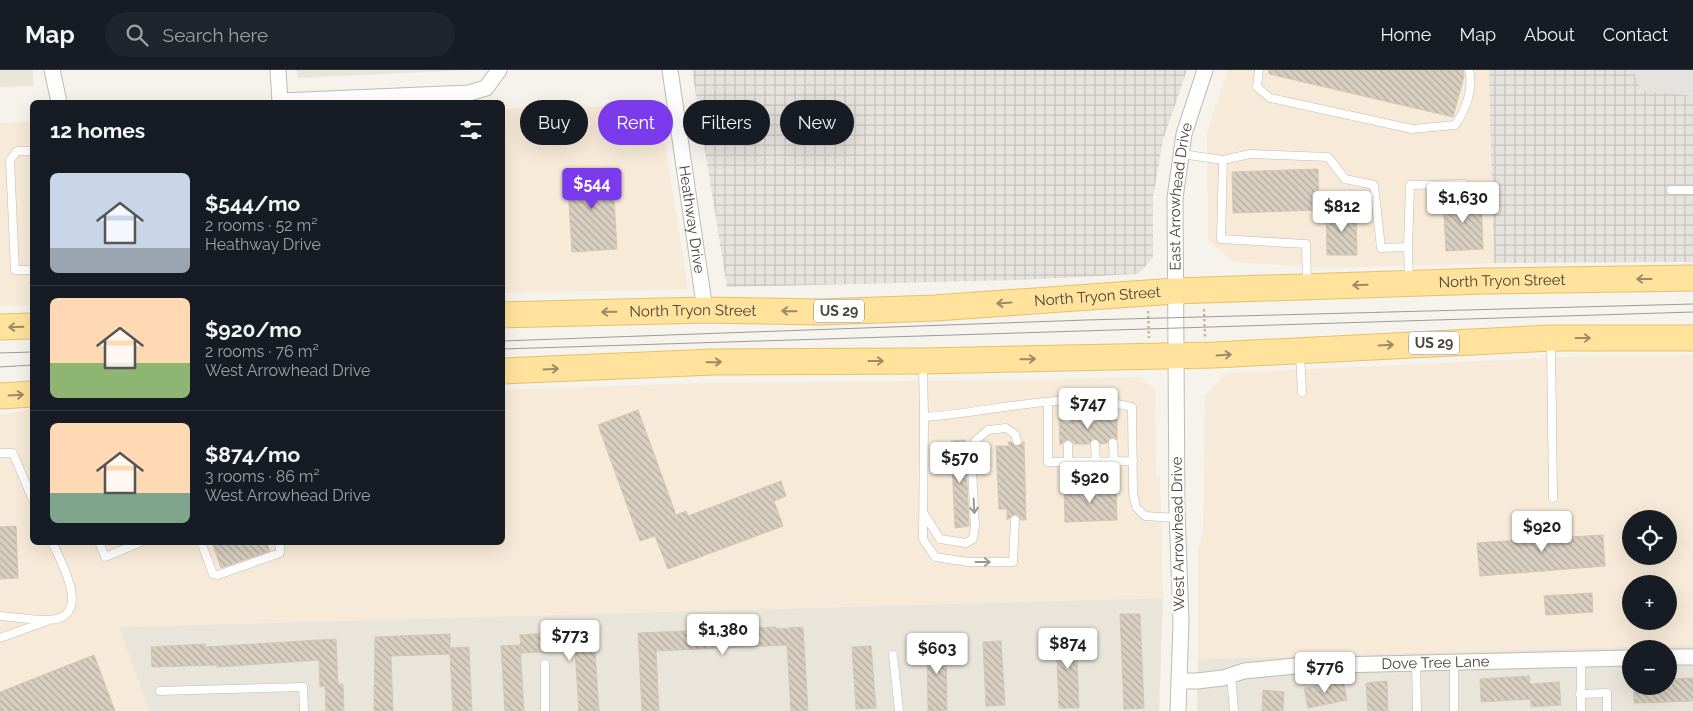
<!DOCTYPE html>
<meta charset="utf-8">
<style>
:root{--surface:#171b24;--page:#20242c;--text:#f1f3f6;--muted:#9ea1a6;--line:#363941;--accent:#7c3aed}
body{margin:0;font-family:Raleway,sans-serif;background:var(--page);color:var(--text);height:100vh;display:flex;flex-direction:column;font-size:19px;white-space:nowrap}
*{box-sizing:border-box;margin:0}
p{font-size:16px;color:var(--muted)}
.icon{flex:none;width:28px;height:28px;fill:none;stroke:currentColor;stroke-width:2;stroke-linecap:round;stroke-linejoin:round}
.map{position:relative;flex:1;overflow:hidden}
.panel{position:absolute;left:30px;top:30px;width:475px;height:445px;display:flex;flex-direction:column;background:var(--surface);border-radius:8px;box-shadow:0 5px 20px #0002}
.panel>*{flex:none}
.guide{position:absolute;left:520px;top:30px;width:475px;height:45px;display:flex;gap:10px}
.controls{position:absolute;left:1622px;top:440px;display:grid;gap:10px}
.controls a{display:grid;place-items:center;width:55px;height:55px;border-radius:50%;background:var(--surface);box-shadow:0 5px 20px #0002;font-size:25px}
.price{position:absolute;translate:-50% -42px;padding:0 11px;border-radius:5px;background:#fff;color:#222;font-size:16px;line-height:32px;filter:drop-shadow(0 1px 2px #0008)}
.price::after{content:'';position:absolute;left:50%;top:30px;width:15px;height:11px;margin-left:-8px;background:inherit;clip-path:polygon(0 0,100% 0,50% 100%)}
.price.on{background:var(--accent);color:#fff}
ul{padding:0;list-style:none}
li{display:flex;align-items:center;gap:15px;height:125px;padding:0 20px}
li+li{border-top:1px solid var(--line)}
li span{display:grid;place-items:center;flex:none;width:140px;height:100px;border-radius:8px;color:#555}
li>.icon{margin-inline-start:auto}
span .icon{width:60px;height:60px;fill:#fffc;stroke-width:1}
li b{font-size:21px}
h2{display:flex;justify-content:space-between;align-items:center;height:60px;padding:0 20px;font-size:21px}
.pill{padding:0 18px;border-radius:22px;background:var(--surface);box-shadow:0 5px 20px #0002;font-size:18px;line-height:45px}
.pill.on{background:var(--accent);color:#fff}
header{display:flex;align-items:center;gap:30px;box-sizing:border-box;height:70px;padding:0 25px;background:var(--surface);border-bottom:1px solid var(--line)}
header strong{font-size:24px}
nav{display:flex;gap:28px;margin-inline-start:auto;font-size:18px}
.search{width:350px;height:45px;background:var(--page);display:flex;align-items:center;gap:12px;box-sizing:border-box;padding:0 18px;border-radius:28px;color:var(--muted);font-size:19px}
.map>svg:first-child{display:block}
.residential{fill:#eae5da;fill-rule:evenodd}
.commercial{fill:#f7ead8;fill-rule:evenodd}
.industrial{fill:url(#industrial-grid)}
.parking{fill:#e5e3e0}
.building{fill:url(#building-back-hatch);stroke:#d3c7b4}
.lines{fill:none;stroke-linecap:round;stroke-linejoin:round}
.lane-casing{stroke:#c2bbae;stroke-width:9}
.street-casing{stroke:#c2bbae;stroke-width:17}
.primary-casing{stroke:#e6c16a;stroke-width:27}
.path{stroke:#c4b79f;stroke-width:2.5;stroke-dasharray:2.5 2.5;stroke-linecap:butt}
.lane{stroke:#fff;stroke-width:8}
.street{stroke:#fff;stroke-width:15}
.primary{stroke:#ffe39c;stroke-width:25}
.tram{stroke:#9a9a9a;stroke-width:1}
.oneway{stroke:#9c8c66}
.oneway2{stroke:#9c9892}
.labels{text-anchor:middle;stroke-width:4;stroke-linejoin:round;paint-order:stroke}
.shield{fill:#fff;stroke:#817c74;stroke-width:1}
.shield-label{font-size:14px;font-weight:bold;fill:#4b4439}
.street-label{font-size:15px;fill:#4b4439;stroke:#fff}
</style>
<header>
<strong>Map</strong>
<div class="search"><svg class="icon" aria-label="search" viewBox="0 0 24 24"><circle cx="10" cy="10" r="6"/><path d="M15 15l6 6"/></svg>Search here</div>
<nav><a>Home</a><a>Map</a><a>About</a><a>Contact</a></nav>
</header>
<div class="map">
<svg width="1693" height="641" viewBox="0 0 1693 641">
<defs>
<pattern id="industrial-grid" width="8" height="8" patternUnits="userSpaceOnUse" patternTransform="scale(1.25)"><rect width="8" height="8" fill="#e6e2dd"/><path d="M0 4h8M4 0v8" fill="none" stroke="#c7c3be"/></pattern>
<pattern id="building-back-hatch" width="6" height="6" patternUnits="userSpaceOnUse" patternTransform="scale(1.25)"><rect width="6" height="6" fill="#d8cfc1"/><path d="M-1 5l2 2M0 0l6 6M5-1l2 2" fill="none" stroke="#b1aa9e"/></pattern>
</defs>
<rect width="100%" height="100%" fill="#f6f3ec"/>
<path class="residential" d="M0,0H33L34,16L0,17Z
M297,0H470L298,8Z
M1163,528L1159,641H149L118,557Z
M1693,575V641H1197L1198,589ZM1631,579H1669V616H1631Z"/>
<path class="commercial" d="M1228,0H1489L1494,193L1326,198L1234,192L1208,170L1207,62Z
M659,35L688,219L503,223L502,39Z
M32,52V235L0,236V53Z
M1693,285V575L1198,589V480L1203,460L1205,325L1227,303L1590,286ZM1631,449H1669V486H1631ZM1631,514H1669V551H1631Z
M1140,307L1155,320L1156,406L1160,407L1163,528L119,557L149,641H0V345L32,339V472H502L503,320L705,313L1030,310Z"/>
<path class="industrial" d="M692,0H1187L1163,70L1153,127V188L1138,204L1019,210L727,217Z
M1489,0H1693V192L1494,193Z"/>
<path class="parking" d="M1633,0H1693V26L1641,21Z"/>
<path class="building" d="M1269,0H1463L1464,6L1453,47L1269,4Z
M612,98L617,179L572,182L567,101Z
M1318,99L1319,140L1233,143L1232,102Z
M1481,128L1483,179L1446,181L1443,129Z
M1356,140L1357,185H1327L1326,141Z
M638,340L676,445L686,441L688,446L781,411L786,426L774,431L783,456L668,499L655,466L640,471L598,355Z
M1106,346L1110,351L1117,349V370L1112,367L1107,373L1101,374L1094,368L1089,374H1074L1068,369L1060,375L1059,348L1067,354L1070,352L1073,347H1088L1094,353L1100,347Z
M965,370L969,456L955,458L951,371Z
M1024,371L1026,450H1021L1015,444L1007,450V439H999L996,376H1009L1008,372H1011L1018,376Z
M1116,415L1117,450L1065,452L1064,417Z
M16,456L18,508L0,509V457Z
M1569,456L1570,467L1603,465L1605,496L1480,506L1477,473L1534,469V459Z
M212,472H266L270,481L221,498Z
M1592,523L1593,542L1546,545L1544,526Z
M1120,544H1140L1144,638L1124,639Z
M776,557V559L803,557L808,641H791L787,575L656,581L659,641H642L638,563Z
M582,561L584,580L595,579L599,641H579L575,580L521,583L520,565Z
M1076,562L1079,638H1059L1056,563Z
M450,564V578L469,577L472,641H453L450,584L391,586L393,641H374L375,567Z
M336,569L338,614H343L344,641H326L325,616L320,617L319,590L217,597V595L152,597L151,577L205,574V577Z
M927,569H946L947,641H928Z
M1001,571L1005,635L986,636L983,572Z
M520,575L524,641H505L501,576Z
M871,576L876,638L856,639L852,577Z
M94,585L115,641H0V622Z
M1529,606L1530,614L1559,612L1561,635L1531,637V629L1481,632L1480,609Z
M1693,608V631L1634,633V616H1669V609Z
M1343,610L1347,630L1308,638L1304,618Z
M1387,611L1388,641H1368L1366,613Z
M1263,620L1284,622L1283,641H1262Z"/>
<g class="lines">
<defs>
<path id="lane" d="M1259,0L1257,17L1270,28L1412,59L1455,55C1466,40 1474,18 1469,0
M32,81H17L10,90L15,200H32
M1181,84L1223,90L1221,169L1306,174L1307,213
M1223,90L1250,84L1328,87L1345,109L1374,115L1381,178L1408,177L1410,115L1465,114
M1671,120H1693
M1408,177L1409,211
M1551,272L1553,428
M1300,284L1302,322
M923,295L924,347C992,343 1064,319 1132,337L1133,423L1136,437L1145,446L1177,448
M1092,331L1094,347
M1111,331L1112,346
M1048,332V392L1133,391
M1066,332L1067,348
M924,347L923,469L935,487L968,492H1013L1015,450
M1113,373L1114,391
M1095,374L1096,392
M1068,375V392
M0,383H13L32,428
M924,444L940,469L966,473L973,469L975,456L972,400L975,371L988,360L1006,358L1015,364L1017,371
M99,472L105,487L141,472
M201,472L213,504L218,505L280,483V472
M0,546C15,547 31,550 47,550C94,549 62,494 52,472
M0,568L47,551
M893,585L899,641
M1416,592L1417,641
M545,594V641
M1231,605L1234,641
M160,621L303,617L304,641
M1580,624L1607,623V641
M1454,641V591
M1581,641V588"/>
<g id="street">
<path d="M52,0L59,32"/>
<path d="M278,0L280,32"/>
<path id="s1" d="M670,0L705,240"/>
<path d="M280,31L469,23L486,18L499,0"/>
<path d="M1669,587H1693"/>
<path id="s2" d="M1179,611H1197L1223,608L1244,601L1295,596L1631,588"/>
<path id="s3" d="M1178,641L1181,552L1177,441L1175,128L1184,64L1205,0"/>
</g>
<g id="primary">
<path id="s4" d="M502,245L705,240L820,242L935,238L1175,221L1484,211L1693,208"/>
<path d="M0,257L32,256"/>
<path d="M502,301L714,292L923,291L1214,285L1551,268H1693"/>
<path d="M0,326L32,324"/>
</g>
</defs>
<use href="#lane" class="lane-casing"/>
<use href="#street" class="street-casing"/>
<use href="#primary" class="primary-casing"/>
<path class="path" d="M1204,239L1205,267
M1148,241L1149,268"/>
<use href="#lane" class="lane"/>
<use href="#street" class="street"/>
<use href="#primary" class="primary"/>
<path class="tram" d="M502,271L1086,250L1693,234
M502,279L1693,242
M0,283L32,282
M0,297L32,295"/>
</g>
<defs><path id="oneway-shaft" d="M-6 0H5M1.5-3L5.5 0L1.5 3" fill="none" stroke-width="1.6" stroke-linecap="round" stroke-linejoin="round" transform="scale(1.25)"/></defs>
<g class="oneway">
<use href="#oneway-shaft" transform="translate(1644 209) rotate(180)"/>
<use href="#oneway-shaft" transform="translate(1360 215) rotate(178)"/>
<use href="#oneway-shaft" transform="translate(1004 233) rotate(176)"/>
<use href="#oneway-shaft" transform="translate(789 241) rotate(-179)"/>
<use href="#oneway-shaft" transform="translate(609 242) rotate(179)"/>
<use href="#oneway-shaft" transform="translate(16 257) rotate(178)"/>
<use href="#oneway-shaft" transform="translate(1583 268)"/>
<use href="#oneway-shaft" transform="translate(1386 275) rotate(-3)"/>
<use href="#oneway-shaft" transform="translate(1224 285) rotate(-4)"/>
<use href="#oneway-shaft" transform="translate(1028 289) rotate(-1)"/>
<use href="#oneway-shaft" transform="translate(876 291)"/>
<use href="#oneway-shaft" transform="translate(714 292) rotate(-1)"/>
<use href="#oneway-shaft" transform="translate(551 299) rotate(-3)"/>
<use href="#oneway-shaft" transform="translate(16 325) rotate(-3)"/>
</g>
<g class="oneway2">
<use href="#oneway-shaft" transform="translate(974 436) rotate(87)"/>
<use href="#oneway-shaft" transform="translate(983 492)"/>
</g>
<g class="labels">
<g class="shield">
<rect x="814" y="229.5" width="50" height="23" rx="4"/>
<rect x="1409" y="261.5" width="50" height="23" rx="4"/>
</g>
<g class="shield-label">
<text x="839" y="246">US 29</text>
<text x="1434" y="278">US 29</text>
</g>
<g class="street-label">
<text dy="5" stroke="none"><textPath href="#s3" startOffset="515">East Arrowhead Drive</textPath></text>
<text dy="5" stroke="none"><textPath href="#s1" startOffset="151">Heathway Drive</textPath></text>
<text dy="5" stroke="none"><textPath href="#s4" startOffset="1001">North Tryon Street</textPath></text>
<text dy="5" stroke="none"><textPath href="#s4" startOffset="596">North Tryon Street</textPath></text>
<text dy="5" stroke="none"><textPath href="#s4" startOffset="191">North Tryon Street</textPath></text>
<text transform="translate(1178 464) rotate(-91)" y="5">West Arrowhead Drive</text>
<text dy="5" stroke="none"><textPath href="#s2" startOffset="258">Dove Tree Lane</textPath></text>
</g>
</g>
</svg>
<div class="controls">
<a><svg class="icon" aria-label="locate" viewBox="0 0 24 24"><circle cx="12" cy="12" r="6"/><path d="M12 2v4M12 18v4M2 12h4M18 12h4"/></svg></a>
<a>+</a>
<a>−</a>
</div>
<b class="price on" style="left:592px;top:140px">$544</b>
<b class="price" style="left:1463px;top:154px">$1,630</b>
<b class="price" style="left:1342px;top:163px">$812</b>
<b class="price" style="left:1088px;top:360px">$747</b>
<b class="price" style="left:960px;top:414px">$570</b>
<b class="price" style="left:1090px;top:434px">$920</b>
<b class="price" style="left:1542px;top:483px">$920</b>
<b class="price" style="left:723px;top:586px">$1,380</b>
<b class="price" style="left:570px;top:592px">$773</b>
<b class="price" style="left:1068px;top:600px">$874</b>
<b class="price" style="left:937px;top:605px">$603</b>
<b class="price" style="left:1325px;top:624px">$776</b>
<div class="guide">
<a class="pill">Buy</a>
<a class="pill on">Rent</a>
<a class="pill">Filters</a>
<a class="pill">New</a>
</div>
<section class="panel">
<h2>12 homes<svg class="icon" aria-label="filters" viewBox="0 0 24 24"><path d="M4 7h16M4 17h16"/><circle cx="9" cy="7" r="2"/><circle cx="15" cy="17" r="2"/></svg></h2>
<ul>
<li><span style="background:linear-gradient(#c9d6e8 75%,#9aa5b1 0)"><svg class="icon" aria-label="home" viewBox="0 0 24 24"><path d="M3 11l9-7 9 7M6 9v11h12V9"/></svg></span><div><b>$544/mo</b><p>2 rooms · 52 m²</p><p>Heathway Drive</p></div></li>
<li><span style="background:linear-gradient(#ffd9b3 65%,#8fb573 0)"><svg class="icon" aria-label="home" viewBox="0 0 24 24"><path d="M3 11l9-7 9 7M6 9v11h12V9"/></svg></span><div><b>$920/mo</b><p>2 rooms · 76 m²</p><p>West Arrowhead Drive</p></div></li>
<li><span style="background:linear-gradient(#ffd9b3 70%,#7fa58c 0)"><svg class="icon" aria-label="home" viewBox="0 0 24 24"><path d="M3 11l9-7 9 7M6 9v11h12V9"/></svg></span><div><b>$874/mo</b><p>3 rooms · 86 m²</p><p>West Arrowhead Drive</p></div></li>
</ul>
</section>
</div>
